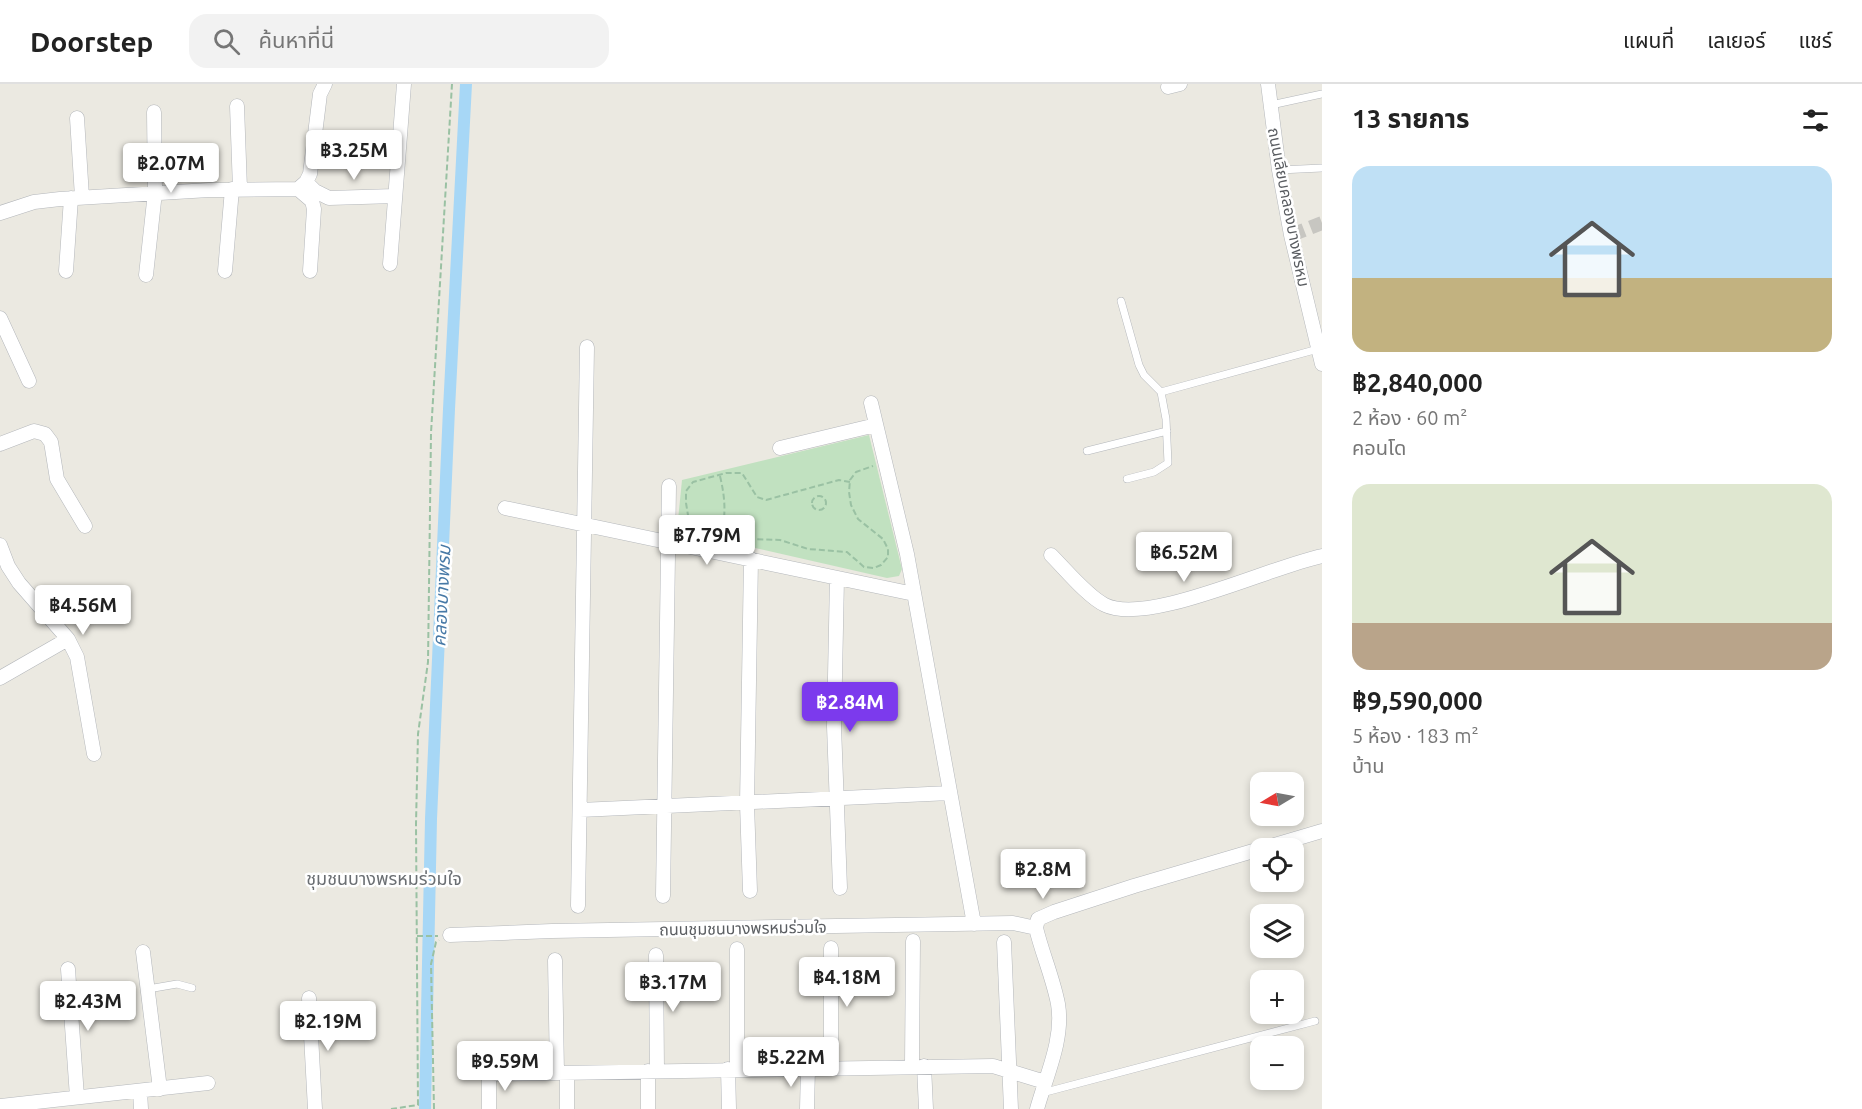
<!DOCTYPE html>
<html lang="th">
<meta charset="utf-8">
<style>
:root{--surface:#fff;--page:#f2f2f2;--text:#222;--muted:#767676;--line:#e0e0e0;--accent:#7c3aed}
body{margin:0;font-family:Ubuntu,"Noto Sans Thai",sans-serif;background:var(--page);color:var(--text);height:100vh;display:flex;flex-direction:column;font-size:22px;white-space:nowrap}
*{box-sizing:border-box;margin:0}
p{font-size:20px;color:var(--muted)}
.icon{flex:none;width:33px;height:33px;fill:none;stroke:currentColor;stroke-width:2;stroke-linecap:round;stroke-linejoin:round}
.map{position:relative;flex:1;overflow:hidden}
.details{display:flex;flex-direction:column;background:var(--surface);width:540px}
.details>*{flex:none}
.needle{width:39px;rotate:260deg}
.tools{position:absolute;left:1250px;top:688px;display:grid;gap:12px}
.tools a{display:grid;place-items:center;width:54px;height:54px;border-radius:12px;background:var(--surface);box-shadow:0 3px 9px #0003;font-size:30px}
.price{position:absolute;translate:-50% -51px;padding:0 14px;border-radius:6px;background:#fff;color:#222;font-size:20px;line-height:39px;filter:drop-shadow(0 2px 3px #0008)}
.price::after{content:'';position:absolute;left:50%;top:36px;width:18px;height:14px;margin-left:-9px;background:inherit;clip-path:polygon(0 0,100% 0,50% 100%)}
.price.current{background:var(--accent);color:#fff}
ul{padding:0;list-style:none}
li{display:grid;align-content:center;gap:12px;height:318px;padding:0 30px}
li span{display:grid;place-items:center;height:186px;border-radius:18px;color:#555}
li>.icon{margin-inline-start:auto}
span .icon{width:108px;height:108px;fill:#fffc;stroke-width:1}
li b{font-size:26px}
h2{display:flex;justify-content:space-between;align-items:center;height:72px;padding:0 30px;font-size:26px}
header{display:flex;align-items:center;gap:36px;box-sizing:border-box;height:84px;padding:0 30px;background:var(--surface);border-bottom:2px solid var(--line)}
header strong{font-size:28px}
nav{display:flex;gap:33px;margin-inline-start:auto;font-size:21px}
.search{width:420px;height:54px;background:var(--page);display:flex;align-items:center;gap:15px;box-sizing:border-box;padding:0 21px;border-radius:18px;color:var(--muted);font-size:22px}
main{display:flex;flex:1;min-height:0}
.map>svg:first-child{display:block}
.garden{fill:#c1e1c0}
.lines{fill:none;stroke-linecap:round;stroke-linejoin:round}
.canal{stroke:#a7d7f6;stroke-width:12}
.minor-tunnel{stroke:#c7c6c1;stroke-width:14;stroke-dasharray:14 7;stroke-linecap:butt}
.service-casing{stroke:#b4b7bb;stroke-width:8}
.minor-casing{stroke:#b4b7bb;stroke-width:15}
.path{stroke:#9ac1a3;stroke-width:2;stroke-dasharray:6 3;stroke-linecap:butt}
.service{stroke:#fff;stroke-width:7}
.minor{stroke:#fff;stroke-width:14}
.labels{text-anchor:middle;stroke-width:5;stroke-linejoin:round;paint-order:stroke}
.street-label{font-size:16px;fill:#5a5d61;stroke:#fff}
.water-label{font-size:18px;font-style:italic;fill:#4779a6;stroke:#fff}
.neighbourhood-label{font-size:18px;fill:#6b6f73;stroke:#fff}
</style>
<header>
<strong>Doorstep</strong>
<div class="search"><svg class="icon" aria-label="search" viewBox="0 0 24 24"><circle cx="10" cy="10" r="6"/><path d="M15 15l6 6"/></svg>ค้นหาที่นี่</div>
<nav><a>แผนที่</a><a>เลเยอร์</a><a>แชร์</a></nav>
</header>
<main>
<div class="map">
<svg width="1322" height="1025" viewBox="0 0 1322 1025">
<rect width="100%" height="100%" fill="#ebe9e1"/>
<path class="garden" d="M869,351L902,485L899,492L887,494L677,446L682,396Z"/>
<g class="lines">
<path class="canal" d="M425,1025L431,735L449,325L466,0"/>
<path class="minor-tunnel" d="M1291,151L1322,139"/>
<defs>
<path id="service" d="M1271,21L1322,10
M1279,86L1322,84
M1121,217L1139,281L1144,291L1161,308L1318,265
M1087,367L1167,347
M1127,395L1154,388L1168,379L1166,335L1161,308
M148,905L177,900L192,904
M1042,1009L1315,937"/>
<path id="minor" d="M1268,0L1279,86L1291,151L1322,280
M1168,3L1180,0
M237,22L240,105
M77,34L82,113
M306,98L315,107L329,114L395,112
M298,105L312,117L314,125L310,187
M0,129L34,118L60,115L209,106L298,105L306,98L310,90L320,10L325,0
M390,180L404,0
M66,187L71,114
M225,187L232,105
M146,191L155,108L154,28
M0,234L29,297
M871,319L907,470L974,840
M0,360L34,347L45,350L51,358L57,395L85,442
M780,364L876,341
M505,424L914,510
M0,461L8,482L19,499L68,555L77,573L94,670
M1051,471C1065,485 1088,513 1105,521C1148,542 1272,482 1322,472
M837,494L834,642L840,804
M0,594L68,555
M580,726L950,709
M1261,765L1322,747
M750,807L747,720L751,475
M663,812L669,402
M578,822L587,263
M450,851L552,847L1013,839L1036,844
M1004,858L1011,1025
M737,865V985
M143,868L160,1005
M656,871L657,987
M555,876L557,989
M68,885L77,1013
M309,914L315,1025
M912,982L913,857
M924,982L926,1025
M831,983V864
M728,985L729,1025
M648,987V1025
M567,989V1025
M140,1007L141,1025
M0,1022L208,999
M489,1025V990L993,982L1045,998
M807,1025L808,984
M1037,1025C1046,992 1064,955 1058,920C1053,894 1042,869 1036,844L1038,835L1054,828L1134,802L1260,765"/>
</defs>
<use href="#service" class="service-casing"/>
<use href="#minor" class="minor-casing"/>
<path class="path" d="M720,392C724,409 726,424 723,442
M850,398L839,396L766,416L757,413L742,389H726L693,398L686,407V419L688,431L692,438L702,442H723L746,455L780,456L808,465L847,468L864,483L874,484L881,481L888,473V465L883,455L858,435L851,421L849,408L850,396L856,388L873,382
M812 419a7 7 0 1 1 14 0a7 7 0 1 1-14 0Z
M417,852H438
M391,1025L418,1021L416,740L418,650L428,578L431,349L452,0
M434,1025L431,880L436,858L439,856"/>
<use href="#service" class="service"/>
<use href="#minor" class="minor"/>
</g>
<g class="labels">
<g class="street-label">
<text transform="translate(1289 123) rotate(79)" y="6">ถนนเลียบคลองบางพรหม</text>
<text transform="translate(743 844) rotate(-1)" y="6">ถนนชุมชนบางพรหมร่วมใจ</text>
</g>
<g class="water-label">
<text transform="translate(442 512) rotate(-87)" y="6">คลองบางพรม</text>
</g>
<g class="neighbourhood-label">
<text x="384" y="801">ชุมชนบางพรหมร่วมใจ</text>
</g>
</g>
</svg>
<div class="tools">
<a><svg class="needle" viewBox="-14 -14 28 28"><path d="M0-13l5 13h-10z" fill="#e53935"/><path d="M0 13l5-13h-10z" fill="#767676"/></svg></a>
<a><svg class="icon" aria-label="locate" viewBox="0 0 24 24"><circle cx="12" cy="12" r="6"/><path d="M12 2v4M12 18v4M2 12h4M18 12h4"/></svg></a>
<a><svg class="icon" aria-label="layers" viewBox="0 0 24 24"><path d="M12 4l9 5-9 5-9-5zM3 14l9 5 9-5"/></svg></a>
<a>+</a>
<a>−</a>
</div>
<b class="price" style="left:354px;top:97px">฿3.25M</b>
<b class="price" style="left:171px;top:110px">฿2.07M</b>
<b class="price" style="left:707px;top:482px">฿7.79M</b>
<b class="price" style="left:1184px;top:499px">฿6.52M</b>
<b class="price" style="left:83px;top:552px">฿4.56M</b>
<b class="price current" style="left:850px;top:649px">฿2.84M</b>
<b class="price" style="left:1043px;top:816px">฿2.8M</b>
<b class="price" style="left:847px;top:924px">฿4.18M</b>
<b class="price" style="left:673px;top:929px">฿3.17M</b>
<b class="price" style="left:88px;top:948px">฿2.43M</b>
<b class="price" style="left:328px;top:968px">฿2.19M</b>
<b class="price" style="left:791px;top:1004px">฿5.22M</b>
<b class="price" style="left:505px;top:1008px">฿9.59M</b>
</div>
<section class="details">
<h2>13 รายการ<svg class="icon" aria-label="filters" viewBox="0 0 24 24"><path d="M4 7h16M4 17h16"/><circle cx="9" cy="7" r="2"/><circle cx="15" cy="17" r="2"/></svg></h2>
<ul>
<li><span style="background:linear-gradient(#bfe0f5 60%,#c2b280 0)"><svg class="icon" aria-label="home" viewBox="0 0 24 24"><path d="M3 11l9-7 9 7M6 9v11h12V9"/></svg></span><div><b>฿2,840,000</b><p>2 ห้อง · 60 m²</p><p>คอนโด</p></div></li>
<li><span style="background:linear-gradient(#dfe7d0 75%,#b9a48a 0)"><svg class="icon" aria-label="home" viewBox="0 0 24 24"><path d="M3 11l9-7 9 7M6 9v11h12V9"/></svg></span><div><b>฿9,590,000</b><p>5 ห้อง · 183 m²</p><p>บ้าน</p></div></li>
</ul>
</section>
</main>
